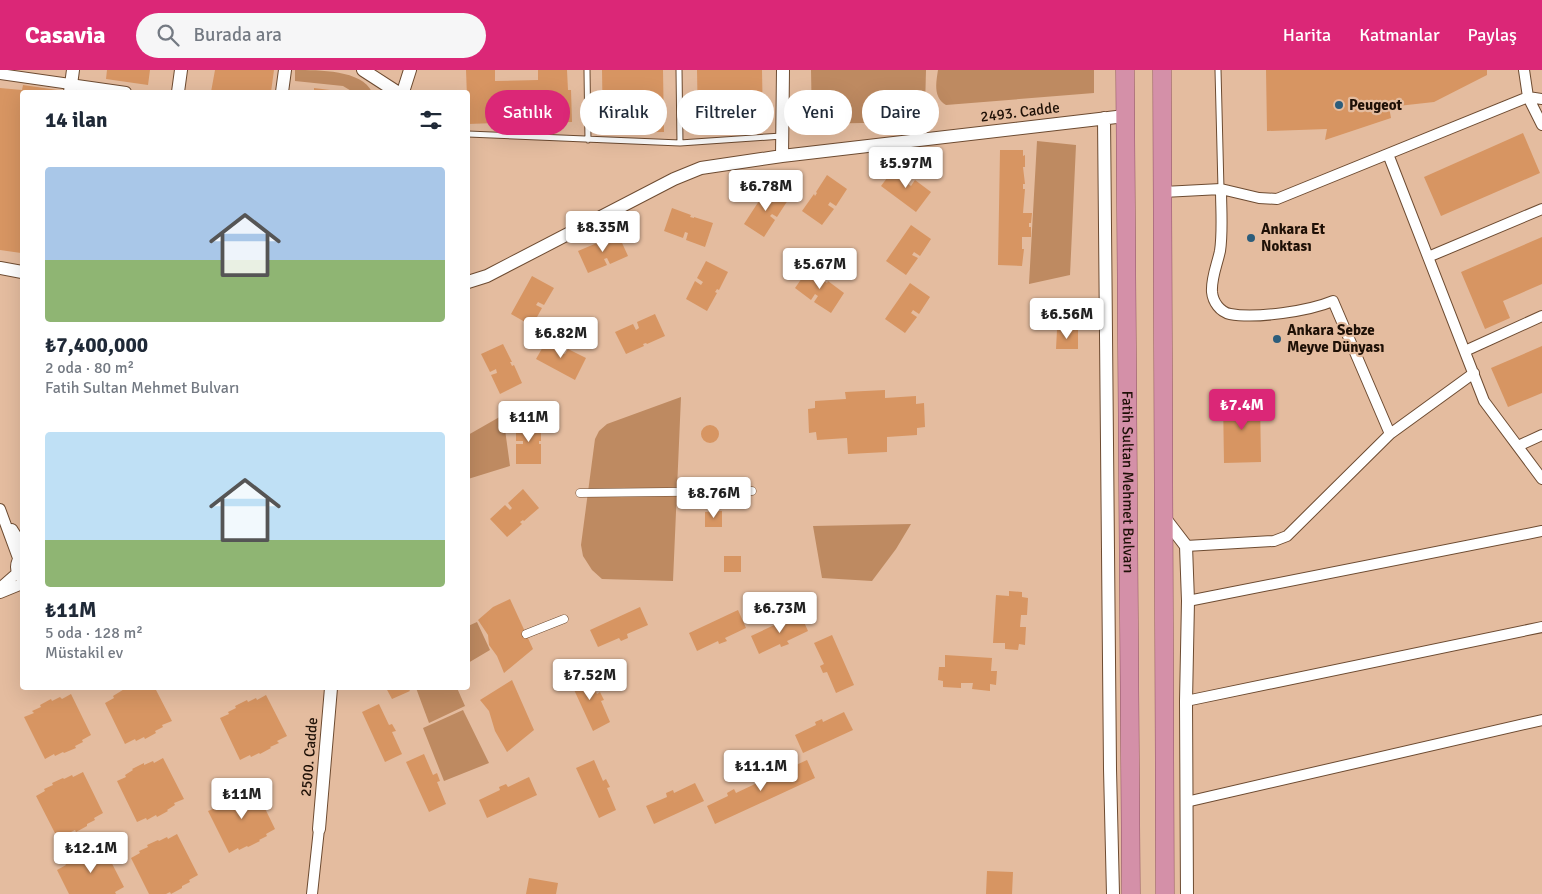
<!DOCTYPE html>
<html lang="tr">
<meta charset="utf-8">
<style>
:root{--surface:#fff;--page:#f6f6f7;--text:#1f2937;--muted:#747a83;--accent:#db2777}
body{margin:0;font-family:Signika,sans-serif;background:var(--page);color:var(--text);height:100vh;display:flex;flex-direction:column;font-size:19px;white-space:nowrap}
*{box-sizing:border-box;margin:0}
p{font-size:16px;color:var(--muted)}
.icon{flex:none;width:28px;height:28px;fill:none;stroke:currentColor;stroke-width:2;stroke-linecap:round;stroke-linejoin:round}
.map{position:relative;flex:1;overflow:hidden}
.side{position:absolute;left:20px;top:20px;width:450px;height:600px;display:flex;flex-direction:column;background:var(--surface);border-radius:5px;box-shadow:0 5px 20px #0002}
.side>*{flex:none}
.top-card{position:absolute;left:485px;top:20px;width:475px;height:45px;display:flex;gap:10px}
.price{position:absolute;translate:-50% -42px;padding:0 11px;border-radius:5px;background:#fff;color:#222;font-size:16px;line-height:32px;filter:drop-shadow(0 1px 2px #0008)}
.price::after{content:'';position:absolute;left:50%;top:30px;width:15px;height:11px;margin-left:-8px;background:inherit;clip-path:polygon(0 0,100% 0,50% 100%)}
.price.on{background:var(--accent);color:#fff}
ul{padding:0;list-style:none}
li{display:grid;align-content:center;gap:10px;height:265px;padding:0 25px}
li span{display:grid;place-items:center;height:155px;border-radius:5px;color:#555}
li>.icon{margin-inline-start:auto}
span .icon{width:90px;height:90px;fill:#fffc;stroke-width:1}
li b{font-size:21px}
h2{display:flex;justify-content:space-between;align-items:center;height:60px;padding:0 25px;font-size:21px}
.pill{padding:0 18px;border-radius:22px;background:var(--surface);box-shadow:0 5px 20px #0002;font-size:18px;line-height:45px}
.pill.on{background:var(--accent);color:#fff}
header{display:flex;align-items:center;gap:30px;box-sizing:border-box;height:70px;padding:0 25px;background:var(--accent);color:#fff}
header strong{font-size:24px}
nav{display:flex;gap:28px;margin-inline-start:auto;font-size:18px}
.search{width:350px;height:45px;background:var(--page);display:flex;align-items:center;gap:12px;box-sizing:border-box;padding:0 18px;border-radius:28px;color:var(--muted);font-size:19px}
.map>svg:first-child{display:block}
.green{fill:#be8a61}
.building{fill:#d79562}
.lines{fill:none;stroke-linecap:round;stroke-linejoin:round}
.service-casing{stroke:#6d4b31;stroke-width:7}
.pedestrian-casing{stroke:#6d4b31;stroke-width:9}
.minor-casing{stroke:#6d4b31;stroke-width:12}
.tertiary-casing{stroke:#6d4b31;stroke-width:14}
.trunk-casing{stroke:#8e5262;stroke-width:19}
.service{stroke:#fff;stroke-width:5}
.pedestrian{stroke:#fff;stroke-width:8}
.minor{stroke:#fff;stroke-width:10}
.tertiary{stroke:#fff;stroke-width:12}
.trunk{stroke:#d490a8;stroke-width:18}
.poi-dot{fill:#2c5d7b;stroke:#e4bc9f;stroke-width:2}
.labels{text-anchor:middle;stroke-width:4.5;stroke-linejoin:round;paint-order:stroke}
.poi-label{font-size:15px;font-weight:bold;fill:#1e1006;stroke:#e4bc9f;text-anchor:start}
.street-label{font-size:15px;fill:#1e1006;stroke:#e4bc9f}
</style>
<header>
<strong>Casavia</strong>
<div class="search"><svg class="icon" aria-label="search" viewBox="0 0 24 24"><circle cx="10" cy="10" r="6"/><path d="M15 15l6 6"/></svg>Burada ara</div>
<nav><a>Harita</a><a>Katmanlar</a><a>Paylaş</a></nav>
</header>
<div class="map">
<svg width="1542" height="824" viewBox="0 0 1542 824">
<rect width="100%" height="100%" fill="#e4bc9f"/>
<path class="green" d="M295,0C319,0 362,0 372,22H353L343,16L295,11Z
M811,0H926L925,38L911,52L812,54Z
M938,0H1094V23L946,35C933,27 936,13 938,0Z
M1037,71L1076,75L1070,205L1029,214Z
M681,327L673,511L602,509L592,500L583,486L581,475L595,369L599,361L607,354Z
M503,345L510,396L468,409V365Z
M911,454L896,479L872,511L822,508L813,456Z
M477,552L490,580L468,593V556Z
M416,618H457L465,636L429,653Z
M463,640L489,693L444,711L423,658Z"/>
<path class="building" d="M107,0H150L148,15L106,9Z
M215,0H274L271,22H211Z
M466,0H495V11L538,10V0H567L568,20H571L572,52L539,53V41L496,42V53L468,54Z
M602,0H663L664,62L603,63Z
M697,0H762L763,55L698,56Z
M1266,0H1487V5L1434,32L1389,37L1391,48L1325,70L1327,59L1267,61Z
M23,15L58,20V22H22V171L21,183L0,180V18L22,20Z
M314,18L338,21V22H314Z
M1523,63L1540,103L1441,146L1424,107Z
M1000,80H1023V86L1025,85V97H1023L1025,114H1023V119H1025L1023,143H1032L1031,153H1029V157H1031V167H1022V179H1024L1022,196L998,195Z
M896,96L912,108L908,114L911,116L915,110L931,122L916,142L881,116Z
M827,105L847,119L836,136L830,132L828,135L834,139L822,155L802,141L814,124L815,126L817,123L816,122Z
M768,117L788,130L777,147L772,144L770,146L775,150L764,167L744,154Z
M672,138L691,145L690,147L694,148V147L713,153L705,177L686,170L688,163L685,162L683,168L664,161Z
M911,155L931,169L920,186L914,182L912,185L918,188L906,205L886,191Z
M618,164L628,186L610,194L607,188L604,189L607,195L588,203L578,181L597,173L598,175L601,173L600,172Z
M1542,167V214L1503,231L1510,248L1485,259L1461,202Z
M706,191L728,202L719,220L717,219L715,222L717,223L707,241L686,229L695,211L701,215L703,212L697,208Z
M809,198L825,209L824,211L827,213L828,211L844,223L831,243L814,232L818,226L815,224L811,230L795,218Z
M532,206L554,218L544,235L538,232L536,235L542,238L532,256L511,244Z
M910,213L930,227L919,244L913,240L911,243L917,247L905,263L885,249Z
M655,244L665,266L647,274L646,273L643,274L644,276L626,284L615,262L633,254L636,260L639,258L637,252Z
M1057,260H1078V279H1056Z
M548,268L565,277L562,283L565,284L568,279L586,288L575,310L536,289Z
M503,274L512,292H510L512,296L514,295L522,313L500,324L491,305L497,303L496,299L490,302L481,284Z
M1542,276V323L1508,337L1491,298Z
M885,320V328L916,326V334L924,333L925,357L917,358V365L887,367V382L848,384L847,368L817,370L816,362L809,363L808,339L815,338V331L846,329L845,322Z
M1260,329L1261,392L1224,393L1223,330Z
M516,351H541V371H539V374H541V394H516V374H523V371H516Z
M701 364a9 9 0 1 1 18 0a9 9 0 1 1-18 0Z
M523,419L539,438L524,451L523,450L520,452L522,454L507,467L490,449L505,435L510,440L512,438L508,433Z
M722,441V457H705V442Z
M724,486H741V502H724Z
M1009,521L1022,522V527L1028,528L1027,545H1021L1020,557H1026L1025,575L1019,574L1018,580L1005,579V573H993L996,525L1009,526Z
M510,529L533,579L504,603L497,586L489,575L488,565L478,550L493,537Z
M640,537L648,555L627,564L628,568L621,571L619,568L598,577L590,560Z
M738,540L746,558L725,568L727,571L719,574L718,571L697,581L689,563Z
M800,543L808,561L787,571L789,574L781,577L780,574L759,584L751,566Z
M832,565L854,615L836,623L827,602L823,603L820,596L824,594L814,573Z
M945,585L992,588L991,601H997L996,615L990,614V621L972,619L973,613H961V618L943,617V611L938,610L939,597H945Z
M587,602L597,624L600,622L604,630L601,631L610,652L593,661L570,611Z
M512,610L534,660L507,682L495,661L489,641L480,630Z
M126,618H155L172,651L162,655L163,657L155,661L156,663L145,669L144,667L136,671L135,669L125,674L105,633L114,628L113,626Z
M386,618H408L410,621L392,629Z
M71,624L91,665L82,670L83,672L75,676L76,678L64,683L63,682L55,686L54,684L45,689L24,647L34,643L32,641L41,637L40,635L51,629L52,631L60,627L62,629Z
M266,625L287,666L277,671L279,673L270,677L271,678L260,684L259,683L251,687L250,685L240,690L220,648L229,644L228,642L236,638L235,636L247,630L248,632L256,628L257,630Z
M379,634L389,655L392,654L396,661L392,662L402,684L385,692L362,642Z
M844,642L853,660L803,683L795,665L816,655L815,652L822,649L823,652Z
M424,684L433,705L437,703L440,711L437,712L446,734L429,742L406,692Z
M163,688L184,729L174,733L175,735L167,740L168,741L157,747L156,745L147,750L146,748L137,752L117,711L126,707L125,705L133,700L132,699L144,693V695L153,691L154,693Z
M594,690L603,711L606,709L610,717L607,718L616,740L599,748L576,698Z
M807,690L815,708L715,754L707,736L728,726L727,723L734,719L736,723L778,703L777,700L784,696L785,700Z
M83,702L103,743L94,748L95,750L87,754V756L76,762L75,760L67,764L66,762L57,767L36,726L45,721L44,719L53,715L52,713L63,708L64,709L72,705L73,707Z
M529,707L537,725L487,748L479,730L500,720L499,717L506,714L508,717Z
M695,713L704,731L654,754L646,736L667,727L666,723L673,720L674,723Z
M255,718L275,759L266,764L267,766L259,770L260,771L248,777L247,776L239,780L238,778L229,783L208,741L218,737L217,735L225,731L224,729L236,723V725L245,721L246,723Z
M177,764L198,805L189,810L190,812L182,816V818L171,824L170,822L166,824H149L131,788L140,783L139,781L148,777L147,775L158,770L159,771L167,767L168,769Z
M103,776L124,817L115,822L116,824H69L57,800L66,795L65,793L74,789L73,787L84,782L85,783L93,779L94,781Z
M987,801L1013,802L1012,824H986Z
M529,808L558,813L556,824H526Z"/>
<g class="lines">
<defs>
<path id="service" d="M587,0L588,70
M679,0L680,73
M1218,0L1221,119
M468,64L680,73L782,66"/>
<path id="pedestrian" d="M580,423L752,421
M526,564L564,549"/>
<path id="minor" d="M1524,0L1528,27L1542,55
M0,4L126,22
M1388,84L1484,331L1542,409
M1221,119C1221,139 1223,161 1220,181C1217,195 1211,208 1212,222C1213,232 1220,242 1230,244C1256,249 1309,241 1333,231L1390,364
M1163,122L1221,119L1259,128L1277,129L1528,27L1542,29
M1428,187L1542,139
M1465,281L1542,246
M1518,376L1542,365
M0,439L18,488
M12,459L22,475
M1186,476L1274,471L1287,466L1390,364L1474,303
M22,485C14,492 14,502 22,509
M0,518L17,503
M0,523L22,514
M1188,531L1542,461
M1186,631L1542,557
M1186,732L1542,650
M312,824L319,759"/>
<path id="tertiary" d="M363,0L397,22
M70,22L73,0
M178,22L181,0
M282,22L285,0
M403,22L410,0
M1104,48L1110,699L1113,824
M782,86L783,0
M0,198L22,202
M468,212L487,206L674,109L701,98L782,86L1125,46
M1163,446L1186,476L1188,531L1186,631L1187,824
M319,759L331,618"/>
<g id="trunk">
<path id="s1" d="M1125,0L1131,824"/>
<path d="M1162,0L1165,824"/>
</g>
</defs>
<use href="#service" class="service-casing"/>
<use href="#pedestrian" class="pedestrian-casing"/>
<use href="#minor" class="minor-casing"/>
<use href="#tertiary" class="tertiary-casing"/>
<use href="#trunk" class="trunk-casing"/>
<use href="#service" class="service"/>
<use href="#pedestrian" class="pedestrian"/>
<use href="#minor" class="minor"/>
<use href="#tertiary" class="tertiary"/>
<use href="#trunk" class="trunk"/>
</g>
<g class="poi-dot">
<circle cx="1339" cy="35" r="5"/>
<circle cx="1251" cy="168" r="5"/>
<circle cx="1277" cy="269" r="5"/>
</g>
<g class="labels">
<g class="poi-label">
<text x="1349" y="40">Peugeot</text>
<text x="1261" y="164">Ankara Et<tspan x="1261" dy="17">Noktası</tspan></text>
<text x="1287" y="265">Ankara Sebze<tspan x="1287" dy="17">Meyve Dünyası</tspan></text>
</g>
<g class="street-label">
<text transform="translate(1020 42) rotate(-7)" y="5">2493. Cadde</text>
<text dy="5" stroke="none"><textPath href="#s1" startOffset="412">Fatih Sultan Mehmet Bulvarı</textPath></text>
<text transform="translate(309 687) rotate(-85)" y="5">2500. Cadde</text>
</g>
</g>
</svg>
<b class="price" style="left:906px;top:119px">₺5.97M</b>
<b class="price" style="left:766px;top:142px">₺6.78M</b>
<b class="price" style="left:603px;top:183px">₺8.35M</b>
<b class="price" style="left:820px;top:220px">₺5.67M</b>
<b class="price" style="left:1067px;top:270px">₺6.56M</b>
<b class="price" style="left:561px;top:289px">₺6.82M</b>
<b class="price on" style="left:1242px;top:361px">₺7.4M</b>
<b class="price" style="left:529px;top:373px">₺11M</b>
<b class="price" style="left:714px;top:449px">₺8.76M</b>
<b class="price" style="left:780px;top:564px">₺6.73M</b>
<b class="price" style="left:590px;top:631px">₺7.52M</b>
<b class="price" style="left:761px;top:722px">₺11.1M</b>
<b class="price" style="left:242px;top:750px">₺11M</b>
<b class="price" style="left:91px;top:804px">₺12.1M</b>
<div class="top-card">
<a class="pill on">Satılık</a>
<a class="pill">Kiralık</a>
<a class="pill">Filtreler</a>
<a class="pill">Yeni</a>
<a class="pill">Daire</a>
</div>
<section class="side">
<h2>14 ilan<svg class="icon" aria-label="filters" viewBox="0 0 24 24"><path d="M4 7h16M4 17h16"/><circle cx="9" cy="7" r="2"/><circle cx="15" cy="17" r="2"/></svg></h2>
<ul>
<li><span style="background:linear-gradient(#a9c7e8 60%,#8fb573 0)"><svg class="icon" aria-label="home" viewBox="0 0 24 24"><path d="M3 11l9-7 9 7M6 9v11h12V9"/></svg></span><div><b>₺7,400,000</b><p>2 oda · 80 m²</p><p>Fatih Sultan Mehmet Bulvarı</p></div></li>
<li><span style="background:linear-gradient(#bfe0f5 70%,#8fb573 0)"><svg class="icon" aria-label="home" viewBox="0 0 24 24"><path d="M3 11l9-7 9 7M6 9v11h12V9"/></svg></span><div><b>₺11M</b><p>5 oda · 128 m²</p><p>Müstakil ev</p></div></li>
</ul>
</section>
</div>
